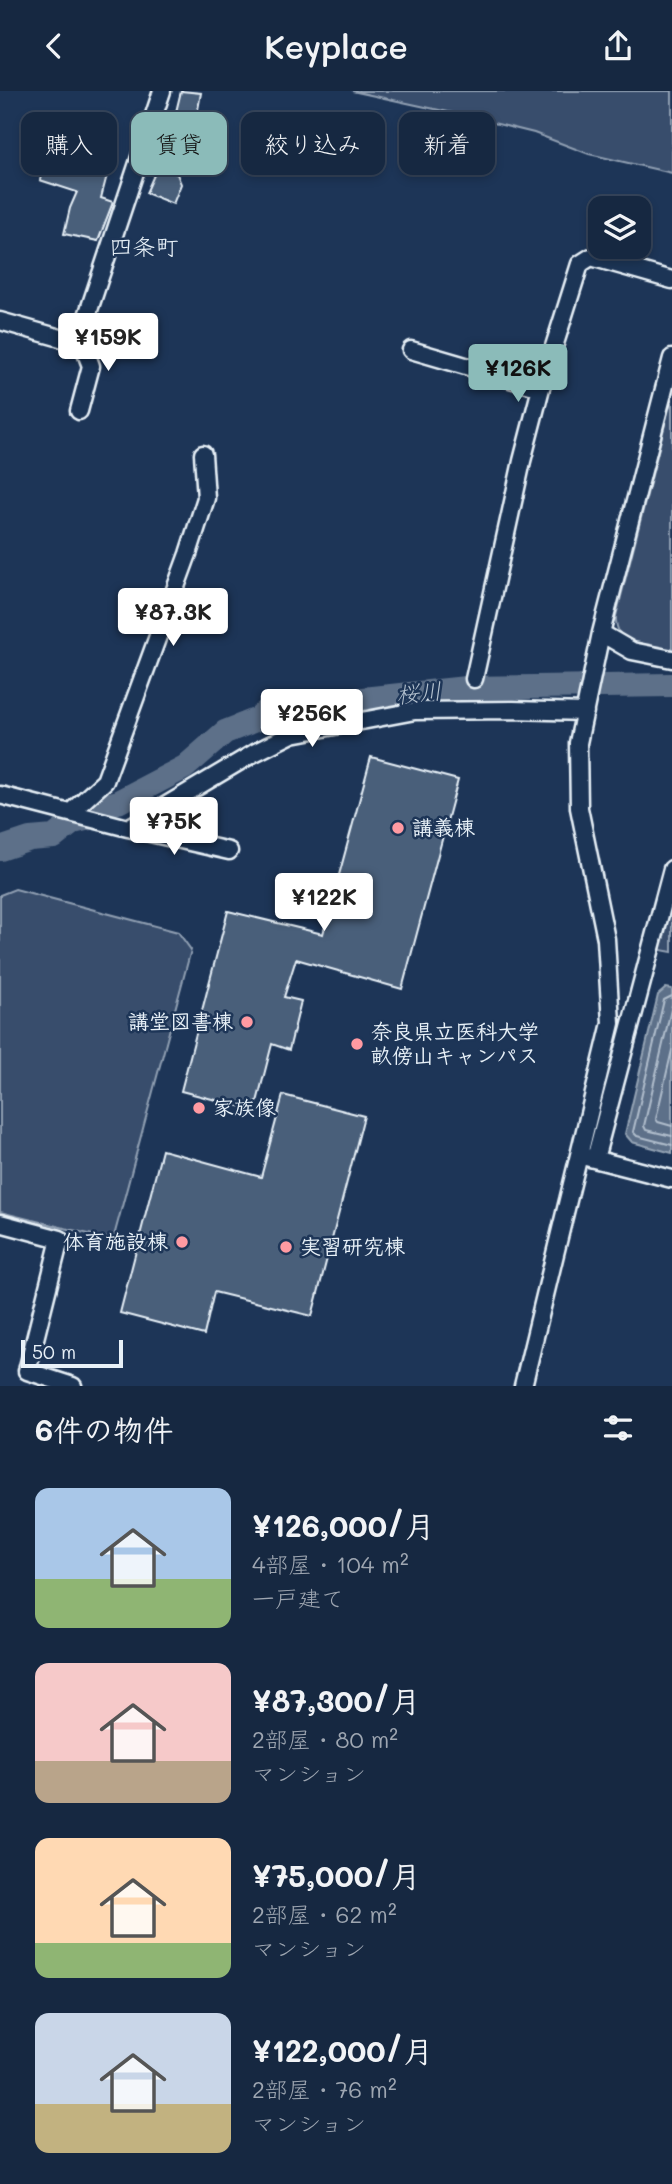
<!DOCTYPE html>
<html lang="ja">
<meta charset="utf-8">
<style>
:root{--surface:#162841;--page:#23344c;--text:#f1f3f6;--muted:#9ea6b1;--line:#35445a;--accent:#8bbbb9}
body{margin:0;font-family:Mali,"Klee One",sans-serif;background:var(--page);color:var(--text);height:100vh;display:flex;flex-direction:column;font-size:26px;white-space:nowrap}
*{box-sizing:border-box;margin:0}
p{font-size:23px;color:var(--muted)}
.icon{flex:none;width:38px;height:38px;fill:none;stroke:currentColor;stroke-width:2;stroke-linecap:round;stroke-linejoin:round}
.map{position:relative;height:1295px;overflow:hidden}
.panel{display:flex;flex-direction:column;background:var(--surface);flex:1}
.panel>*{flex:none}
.guide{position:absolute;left:21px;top:21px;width:630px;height:63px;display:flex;gap:14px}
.fabs{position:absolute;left:588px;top:105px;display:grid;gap:14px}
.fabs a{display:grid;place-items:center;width:63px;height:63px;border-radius:14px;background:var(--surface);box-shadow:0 4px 10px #0003,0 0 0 2px var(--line);font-size:35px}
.scale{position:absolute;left:21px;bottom:18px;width:102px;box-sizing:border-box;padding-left:7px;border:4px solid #e8f1f8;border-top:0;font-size:19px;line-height:24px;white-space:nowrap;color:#e8f1f8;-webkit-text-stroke:5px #1d3557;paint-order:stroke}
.price{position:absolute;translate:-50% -60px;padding:0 16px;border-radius:7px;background:#fff;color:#222;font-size:23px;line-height:46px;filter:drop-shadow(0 2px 4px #0008)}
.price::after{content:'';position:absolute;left:50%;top:42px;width:21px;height:16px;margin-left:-10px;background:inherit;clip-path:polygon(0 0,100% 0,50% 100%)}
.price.active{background:var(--accent);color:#111}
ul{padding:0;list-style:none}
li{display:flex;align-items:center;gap:21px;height:175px;padding:0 35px}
li span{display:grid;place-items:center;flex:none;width:196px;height:140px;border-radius:14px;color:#555}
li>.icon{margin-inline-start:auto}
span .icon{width:84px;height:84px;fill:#fffc;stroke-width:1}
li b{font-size:30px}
h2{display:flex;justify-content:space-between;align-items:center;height:84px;padding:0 35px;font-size:30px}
.tag{padding:0 24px;border-radius:14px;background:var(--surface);box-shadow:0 4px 10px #0003,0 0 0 2px var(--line);font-size:24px;line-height:63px}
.tag.active{background:var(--accent);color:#111}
header{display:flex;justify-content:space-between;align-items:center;height:91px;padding:0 35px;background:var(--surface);font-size:32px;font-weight:600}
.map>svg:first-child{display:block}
.green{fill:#374d6c;stroke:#909fb2;stroke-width:2}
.water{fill:#5d7089;stroke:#95a4b5;stroke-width:2}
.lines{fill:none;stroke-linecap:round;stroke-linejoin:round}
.shore{stroke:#b0bdcc;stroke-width:2}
.river{stroke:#5d7089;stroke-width:24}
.building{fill:#495e7a;stroke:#e8f1f8;stroke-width:2}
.minor-casing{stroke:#e8f1f8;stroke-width:21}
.minor{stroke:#1d3557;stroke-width:16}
.poi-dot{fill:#ff9aa2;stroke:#1d3557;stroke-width:2.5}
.labels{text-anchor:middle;stroke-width:5;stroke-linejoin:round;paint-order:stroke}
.poi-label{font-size:21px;font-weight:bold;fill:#e8f1f8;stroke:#1d3557;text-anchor:start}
.neighbourhood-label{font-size:23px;fill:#e8f1f8;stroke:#1d3557}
.water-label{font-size:23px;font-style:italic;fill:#b7c4d1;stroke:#1d3557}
</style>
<header><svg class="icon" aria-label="back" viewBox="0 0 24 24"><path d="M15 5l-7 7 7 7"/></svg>Keyplace<svg class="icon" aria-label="share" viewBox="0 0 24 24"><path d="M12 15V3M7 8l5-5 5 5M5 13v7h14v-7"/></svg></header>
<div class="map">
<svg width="672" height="1295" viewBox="0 0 672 1295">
<rect width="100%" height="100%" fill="#1d3557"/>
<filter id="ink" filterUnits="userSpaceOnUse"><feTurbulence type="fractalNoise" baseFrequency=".0143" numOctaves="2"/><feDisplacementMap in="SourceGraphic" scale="14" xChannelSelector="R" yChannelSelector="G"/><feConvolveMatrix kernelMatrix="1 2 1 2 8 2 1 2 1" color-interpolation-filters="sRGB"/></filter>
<g filter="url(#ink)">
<path class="green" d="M352,0H672V82L589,63L534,42L453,22Z
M672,306V560C648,556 614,556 616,525Z
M15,798L178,841L191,859L113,1149L0,1121V804Z
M672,801V861L661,859L659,850Z"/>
<path class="water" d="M666,897L672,898V1062L632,1051L625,1043L658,904Z"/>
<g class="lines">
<path class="shore" d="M672,905L664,909L633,1041L637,1045L672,1054
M672,914L644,1035L646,1039L672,1045
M672,959L656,1028L658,1031L672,1035"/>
<path class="river" d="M0,758L30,748L54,746L73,731L89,727L91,718L118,711L185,676L225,641L258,628L269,618L466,597L672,594"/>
</g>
<path class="building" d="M181,0L201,2L197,24L176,21Z
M55,41L74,48L72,55L112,65L101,107L113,111L98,150L64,143L70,117L77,101L40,89Z
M159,77L177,83L181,93L173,113L146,102L154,84Z
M371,666L458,689L402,898L296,868L284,906L301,910L289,959L272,953L255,1019L181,1000L228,820L323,843Z
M283,1004L364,1025L312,1225L214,1201L204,1244L120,1222L162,1059L261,1086Z"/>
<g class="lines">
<defs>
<path id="minor" d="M0,230L64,248L80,246
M411,259L541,297
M79,320L91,275L80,246L162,0
M601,542L632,560L672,568
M474,588L522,370L541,297L580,173L591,166L672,189
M0,704L128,737L254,662L292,643L415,620L513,619L585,621
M71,721L105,690L188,463L206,407L203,363
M128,737L229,760
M586,1066L672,1088
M595,1068L672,778
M0,1132L60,1148L27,1280L73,1295
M523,1295L611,932L606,848L579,717L578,652L601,542L672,267"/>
</defs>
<use href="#minor" class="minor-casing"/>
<use href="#minor" class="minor"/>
</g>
</g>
<g class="poi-dot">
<circle cx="398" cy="737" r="7"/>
<circle cx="247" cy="931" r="7"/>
<circle cx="357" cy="953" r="7"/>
<circle cx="199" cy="1017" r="7"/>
<circle cx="182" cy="1151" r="7"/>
<circle cx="286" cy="1156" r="7"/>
</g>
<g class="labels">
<g class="poi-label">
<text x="412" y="744">講義棟</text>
<text x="233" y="938" text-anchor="end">講堂図書棟</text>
<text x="371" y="948">奈良県立医科大学<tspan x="371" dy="24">畝傍山キャンパス</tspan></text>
<text x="213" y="1024">家族像</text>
<text x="168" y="1158" text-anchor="end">体育施設棟</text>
<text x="300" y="1163">実習研究棟</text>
</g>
<g class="neighbourhood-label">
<text x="144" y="164">四条町</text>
</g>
<g class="water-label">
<text transform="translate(419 602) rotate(-6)" y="8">桜川</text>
</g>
</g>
</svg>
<div class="fabs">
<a><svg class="icon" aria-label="layers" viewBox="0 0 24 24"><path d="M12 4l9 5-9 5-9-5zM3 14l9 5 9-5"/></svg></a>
</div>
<div class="scale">50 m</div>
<b class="price" style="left:108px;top:282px">¥159K</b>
<b class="price active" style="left:518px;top:313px">¥126K</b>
<b class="price" style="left:173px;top:557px">¥87.3K</b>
<b class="price" style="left:312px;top:658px">¥256K</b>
<b class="price" style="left:174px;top:766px">¥75K</b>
<b class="price" style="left:324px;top:842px">¥122K</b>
<div class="guide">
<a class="tag">購入</a>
<a class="tag active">賃貸</a>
<a class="tag">絞り込み</a>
<a class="tag">新着</a>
</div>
</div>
<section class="panel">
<h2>6件の物件<svg class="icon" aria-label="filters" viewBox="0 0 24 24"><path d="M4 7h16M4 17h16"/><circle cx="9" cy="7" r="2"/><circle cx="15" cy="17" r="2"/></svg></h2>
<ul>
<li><span style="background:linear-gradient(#a9c7e8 65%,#8fb573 0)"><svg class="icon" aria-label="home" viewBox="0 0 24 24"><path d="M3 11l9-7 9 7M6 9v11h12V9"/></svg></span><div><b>¥126,000/月</b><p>4部屋 · 104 m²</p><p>一戸建て</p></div></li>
<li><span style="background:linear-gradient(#f6c9c9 70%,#b9a48a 0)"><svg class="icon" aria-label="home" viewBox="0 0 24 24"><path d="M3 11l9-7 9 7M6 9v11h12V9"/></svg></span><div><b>¥87,300/月</b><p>2部屋 · 80 m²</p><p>マンション</p></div></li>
<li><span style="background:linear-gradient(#ffd9b3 75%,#8fb573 0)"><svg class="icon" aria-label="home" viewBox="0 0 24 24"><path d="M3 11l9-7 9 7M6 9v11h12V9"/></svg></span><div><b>¥75,000/月</b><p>2部屋 · 62 m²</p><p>マンション</p></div></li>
<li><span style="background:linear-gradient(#c9d6e8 65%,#c2b280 0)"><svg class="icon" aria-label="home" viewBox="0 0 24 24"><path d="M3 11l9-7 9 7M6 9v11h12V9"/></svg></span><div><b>¥122,000/月</b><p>2部屋 · 76 m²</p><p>マンション</p></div></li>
</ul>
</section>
